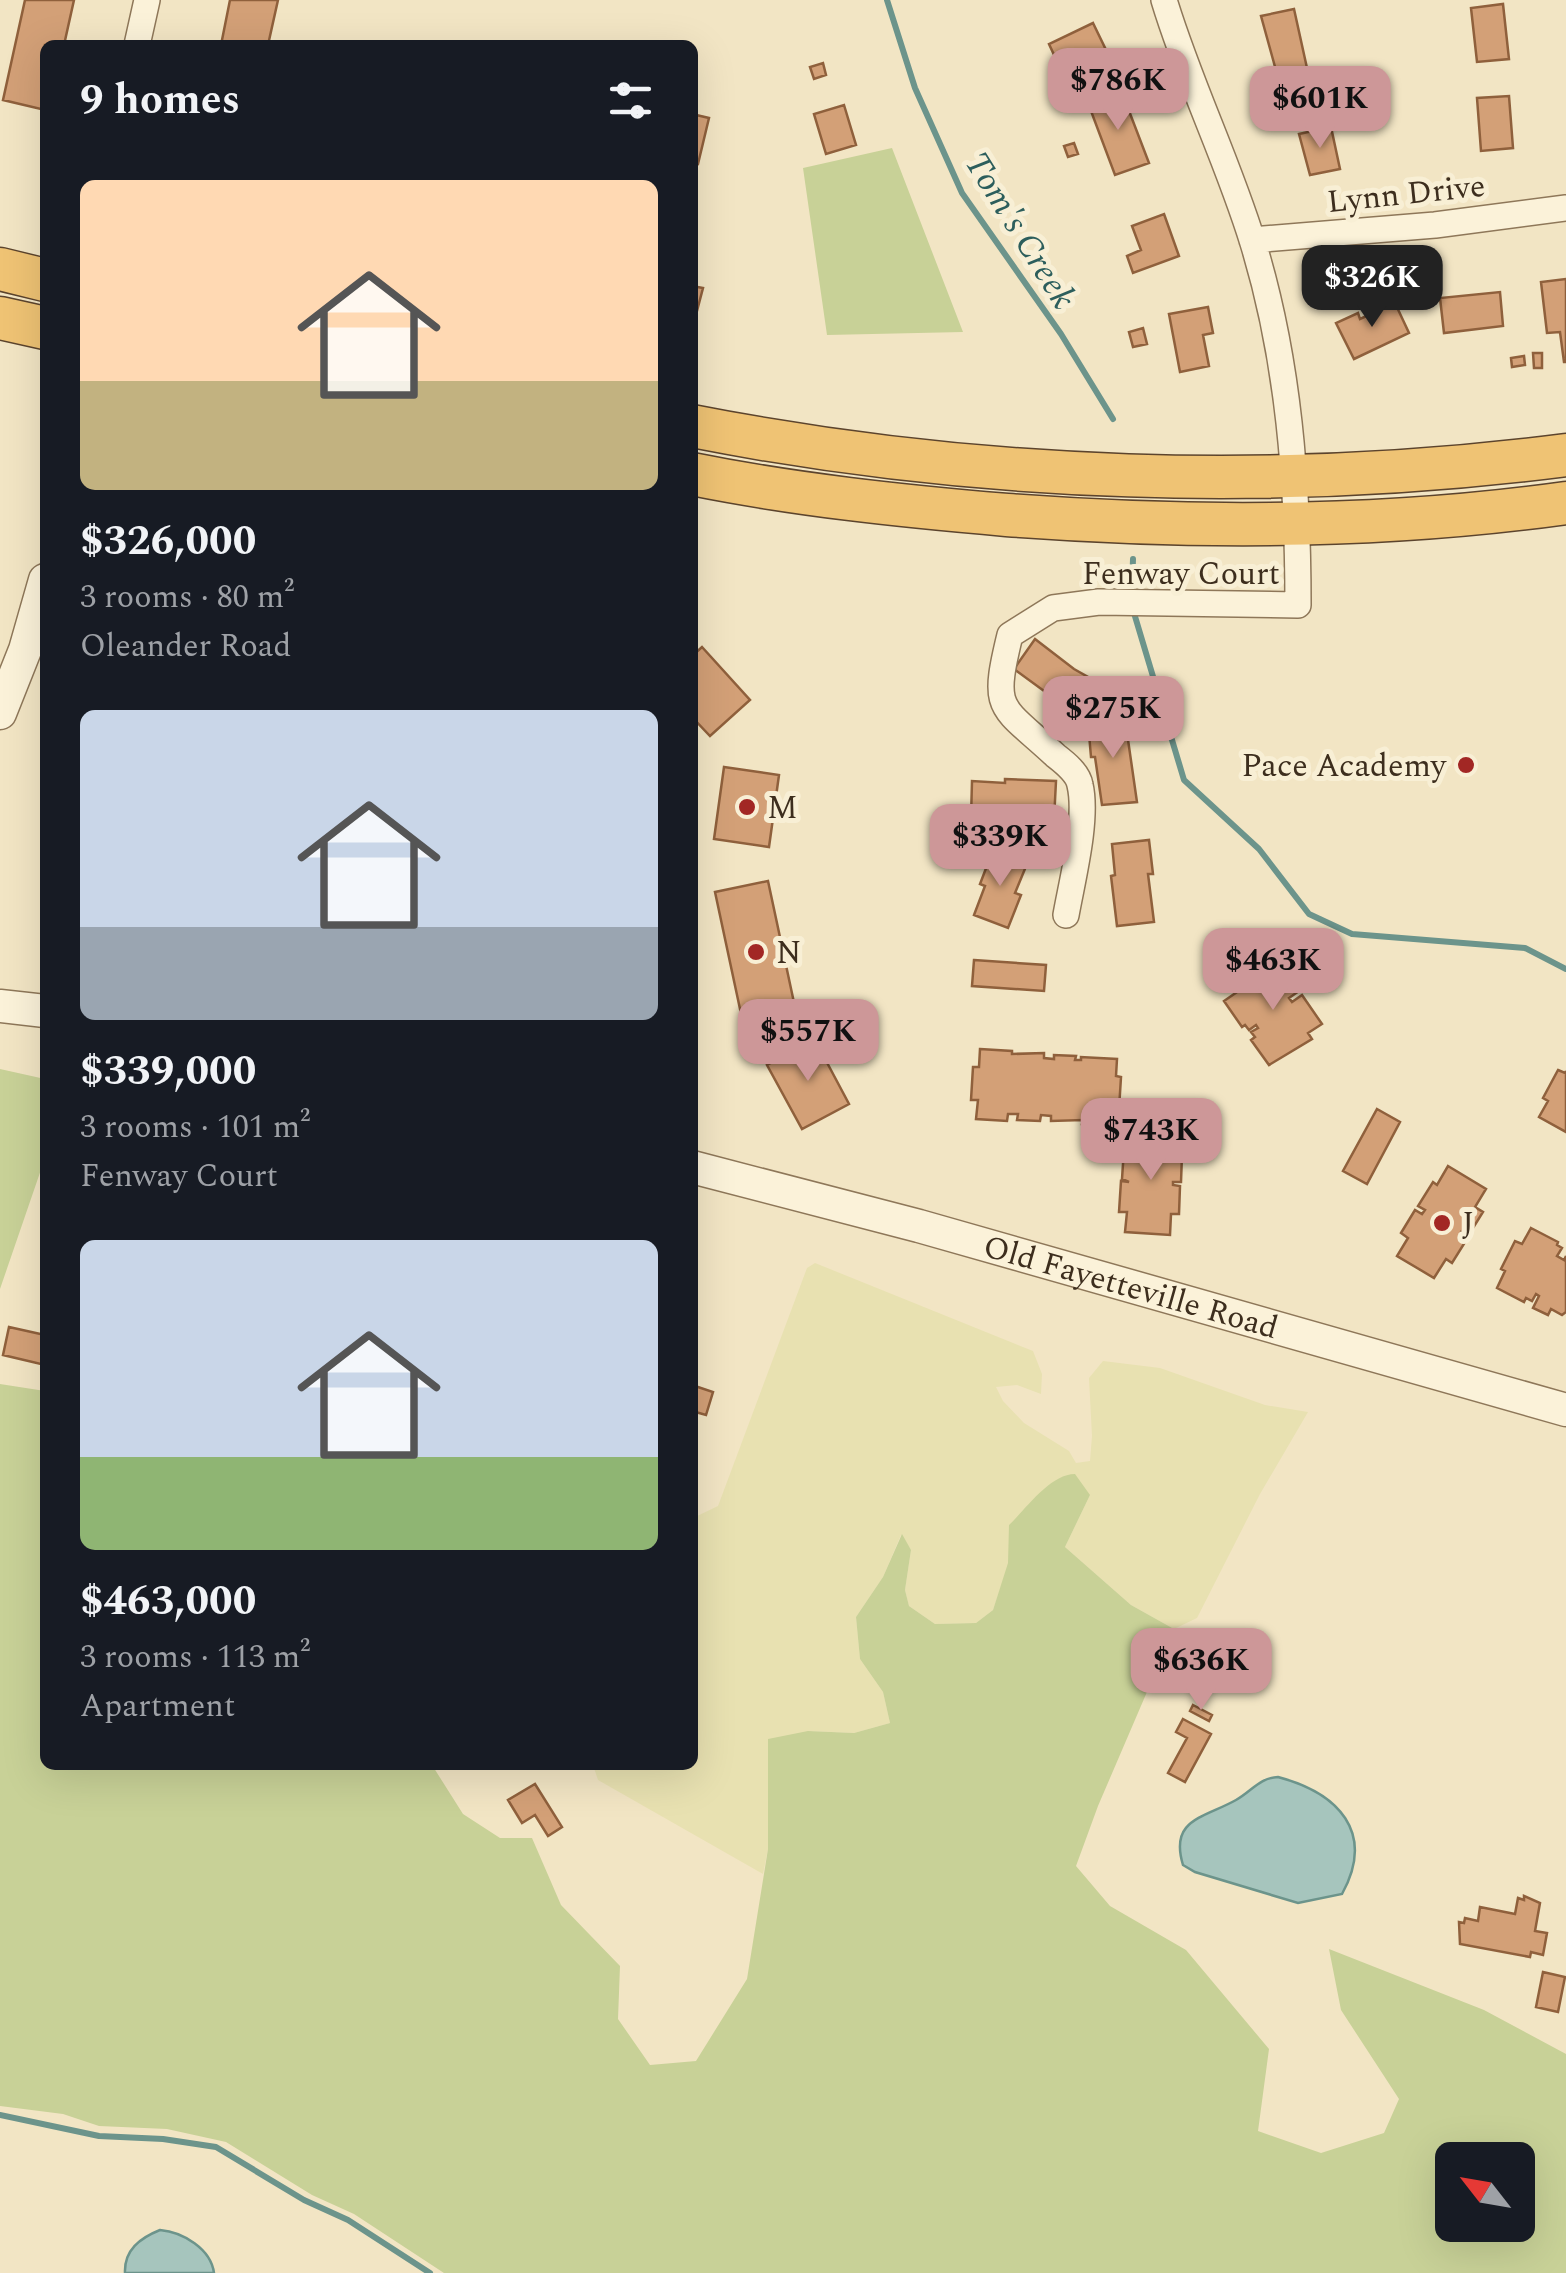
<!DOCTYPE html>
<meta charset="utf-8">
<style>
:root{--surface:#171b24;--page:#242831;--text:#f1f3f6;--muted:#9ea1a6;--accent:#cd9798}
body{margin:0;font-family:Spectral,serif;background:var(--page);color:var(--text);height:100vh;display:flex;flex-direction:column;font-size:38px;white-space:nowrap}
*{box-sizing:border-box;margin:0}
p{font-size:32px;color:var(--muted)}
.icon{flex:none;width:55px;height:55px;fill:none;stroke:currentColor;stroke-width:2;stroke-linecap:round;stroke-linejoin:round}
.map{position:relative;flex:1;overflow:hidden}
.side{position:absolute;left:40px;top:40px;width:658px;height:1730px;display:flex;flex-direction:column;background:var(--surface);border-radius:15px;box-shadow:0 10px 40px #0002}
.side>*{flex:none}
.needle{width:65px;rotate:301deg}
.buttons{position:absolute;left:1435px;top:2142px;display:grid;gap:20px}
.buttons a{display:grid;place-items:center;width:100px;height:100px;border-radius:15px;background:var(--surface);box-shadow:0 10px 40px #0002;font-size:50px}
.price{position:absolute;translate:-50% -85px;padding:0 22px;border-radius:20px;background:var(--accent);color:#111;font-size:32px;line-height:65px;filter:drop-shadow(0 2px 5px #0008)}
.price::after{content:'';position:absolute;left:50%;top:60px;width:30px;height:22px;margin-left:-15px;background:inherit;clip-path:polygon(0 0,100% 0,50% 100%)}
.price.active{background:#222;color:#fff}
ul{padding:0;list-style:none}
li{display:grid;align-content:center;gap:20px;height:530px;padding:0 40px}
li span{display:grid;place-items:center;height:310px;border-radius:15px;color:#555}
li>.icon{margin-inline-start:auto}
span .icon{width:180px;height:180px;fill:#fffc;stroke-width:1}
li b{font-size:42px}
h2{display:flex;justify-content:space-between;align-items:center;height:120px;padding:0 40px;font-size:42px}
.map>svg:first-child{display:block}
.farmland{fill:#e8e1b1}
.green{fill:#c8d197;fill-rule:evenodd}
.water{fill:#a6c5bd;stroke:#6c948b;stroke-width:2.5}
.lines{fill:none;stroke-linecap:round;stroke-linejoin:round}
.stream{stroke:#6c948b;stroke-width:6}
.building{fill:#d3a077;stroke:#8f603c;stroke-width:2.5}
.minor-casing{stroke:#8e7759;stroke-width:28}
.tertiary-casing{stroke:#8e7759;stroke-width:35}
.trunk-casing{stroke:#5c442d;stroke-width:45}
.minor{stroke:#fbf2d9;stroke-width:25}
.tertiary{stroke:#fbf2d9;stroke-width:32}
.trunk{stroke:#efc374;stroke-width:42}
.poi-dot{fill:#a22724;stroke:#f8efd5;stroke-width:4}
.labels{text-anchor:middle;stroke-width:10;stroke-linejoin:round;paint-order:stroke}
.street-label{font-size:32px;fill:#3d2e1e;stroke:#f8efd5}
.poi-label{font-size:32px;fill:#3d2e1e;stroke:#f8efd5;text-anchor:start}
.water-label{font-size:35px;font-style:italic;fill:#2c5e5c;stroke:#f8efd5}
</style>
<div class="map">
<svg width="1566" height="2273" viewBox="0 0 1566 2273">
<rect width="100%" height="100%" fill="#f2e5c4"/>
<path class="farmland" d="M815,1263L1033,1351L1042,1374L1041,1394L1017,1385L996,1387L1003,1401L1024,1423L1069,1451L1076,1463L1090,1461L1092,1436L1089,1378L1103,1361L1160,1368L1265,1405L1308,1412L1260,1494L1197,1618L1174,1629L1131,1605L1065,1547L1090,1495L1009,1525V1563L993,1610L976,1623L935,1624L909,1606L905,1590L911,1550L901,1535L883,1577L856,1617L860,1659L883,1692L890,1723L854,1733L809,1731L768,1849L763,1874L598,1780L593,1765H692L693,1518L718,1506L807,1268Z"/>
<path class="green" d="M892,148L963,332L827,335L803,168Z
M0,1069L45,1079V1158L0,1289Z
M0,1384L45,1391V1765H432L463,1814L500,1838H532L561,1905L620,1966L618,2019L650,2065L696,2061L747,1979L768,1849V1739L808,1731L854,1733L890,1723L883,1692L860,1659L856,1617L883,1577L902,1534L911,1550L905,1590L909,1606L935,1624L976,1623L993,1610L1008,1563L1009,1525C1026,1509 1050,1474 1075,1474L1090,1495L1065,1547L1131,1605L1174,1629L1098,1806L1076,1866L1110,1906L1186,1950L1269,2049L1258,2131L1321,2153L1384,2133L1399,2099L1341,2010L1329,1949L1484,2010L1566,2054V2273H444L354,2214L312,2195L226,2142L167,2129L99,2126L63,2114L0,2106ZM1518,2160V2225H1452V2160Z"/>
<path class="water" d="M1278,1777C1338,1793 1376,1832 1342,1894L1298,1903L1195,1872L1183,1865C1169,1819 1204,1818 1236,1800C1252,1791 1259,1778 1278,1777Z
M160,2230C183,2232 211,2249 214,2273H125C124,2250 140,2238 160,2230Z"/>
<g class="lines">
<path class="stream" d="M887,0L915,88L962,193L1061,334L1113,419
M1132,587L1133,559
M1134,613L1184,780L1259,849L1309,914L1352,934L1525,948L1566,969
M0,2115L99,2136L163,2139L216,2147L304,2200L348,2220L430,2273"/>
</g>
<path class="building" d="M25,0H74L64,45H45V110L3,100Z
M230,0H278L268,45H221Z
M1503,4L1509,59L1477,62L1471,8Z
M1294,9L1307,68L1277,74L1261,16Z
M1093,23L1107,52L1062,72L1049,44Z
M823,63L826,75L814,79L810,67Z
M1373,83L1382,90L1377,98L1368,91Z
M1121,90L1149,163L1115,175L1088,103Z
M1509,96L1513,148L1481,151L1477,98Z
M844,105L856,145L826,154L814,114Z
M692,114L709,118L698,164L692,162Z
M1331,127L1340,169L1310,175L1299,134Z
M1074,143L1078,154L1068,157L1064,146Z
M1164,214L1179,256L1133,273L1127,256L1141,250L1132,226Z
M1566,279V362H1564L1560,332L1547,333L1541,282Z
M692,286L703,288L692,330Z
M1500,292L1503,326L1444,333L1440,298Z
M1395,303L1409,333L1354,359L1336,323L1358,313L1360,319Z
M1208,307L1213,333L1203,335L1209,366L1180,372L1169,314Z
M1143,328L1147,344L1133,347L1129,332Z
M1533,353H1542V368H1534Z
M1524,356L1525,365L1512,367L1511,358Z
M1035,639L1074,669L1104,686L1081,718L1014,669Z
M702,647L750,700L710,736L692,717V656Z
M1125,719L1137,802L1102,805L1095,757H1091L1088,722Z
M724,767L779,775L769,847L714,839Z
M1005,779L1056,781L1054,820L971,819L972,781L1005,783Z
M1149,840L1153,874H1148L1154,922L1117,926L1111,876L1115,875L1112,844Z
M993,850L1027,864L1015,893L1021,895L1008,928L974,915L985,886L980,884Z
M768,881L796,1012L743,1023L715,892Z
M974,960L1046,965L1044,991L972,986Z
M1278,961L1299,991L1289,998L1292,1002L1302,995L1322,1024L1308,1033L1312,1039L1269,1065L1251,1040L1255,1037L1251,1032L1258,1028L1256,1025L1249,1030L1245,1025L1242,1027L1224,1001L1237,992L1233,988Z
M815,1040L849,1104L802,1129L767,1065Z
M980,1049L1012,1051V1054L1044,1053V1058L1054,1059V1055L1076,1056L1075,1060H1081V1057L1117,1059L1116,1076L1121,1077L1119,1109H1113L1112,1126L1082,1124L1083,1120L1051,1121V1116L1041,1115L1040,1121L1017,1120L1018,1114H1008L1007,1121L976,1119L978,1100H971L973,1067H979Z
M1558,1070L1565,1073L1566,1071V1132L1539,1117L1548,1101L1543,1098Z
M1377,1109L1400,1122L1367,1184L1343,1171Z
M1133,1130L1177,1133L1175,1154L1182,1155L1181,1182H1173V1185L1180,1186L1179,1214H1171L1170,1235L1125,1232L1127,1212H1119L1121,1181L1129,1182L1122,1179L1124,1149L1132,1150Z
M1448,1166L1486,1189L1475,1207L1483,1212L1468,1236L1461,1232L1460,1235L1467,1239L1452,1263L1446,1259L1434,1278L1397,1256L1408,1238L1401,1233L1415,1210L1422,1214L1425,1210L1418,1206L1433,1182L1437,1185Z
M1531,1228L1558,1242L1557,1245L1562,1248L1557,1256L1564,1260L1566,1256V1312L1562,1315L1551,1309L1548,1315L1533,1308L1539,1296L1536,1294L1532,1301L1526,1298L1524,1302L1497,1288L1505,1271L1501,1269L1515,1241L1522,1244Z
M9,1327L45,1335V1365L3,1355Z
M692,1385L713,1392L706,1415L692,1411Z
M1193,1705L1212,1715L1209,1721L1190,1711Z
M1183,1719L1211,1734L1185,1782L1168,1773L1187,1738L1176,1732Z
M535,1784L562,1827L548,1836L535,1815L522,1823L508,1800Z
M1524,1896L1540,1903L1535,1931L1547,1933L1543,1955L1531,1952L1530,1957L1460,1944L1459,1922L1464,1923L1465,1918L1478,1921L1480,1907L1515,1914L1518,1898L1524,1900Z
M1543,1972L1565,1977L1558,2012L1536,2007Z"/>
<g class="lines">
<defs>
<path id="minor" d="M137,45L147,0
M1252,240L1435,225L1566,208
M1066,915C1072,881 1088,819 1080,785C1078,773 1065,763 1056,756C1000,704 991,713 1010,635L1053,608L1099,602L1298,605C1298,484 1289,360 1253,243C1228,161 1189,83 1164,0"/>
<g id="tertiary">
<path d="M0,713L25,650L45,580"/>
<path d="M0,1006L45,1011"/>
<path id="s1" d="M692,1167L919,1226L1566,1410"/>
</g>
<path id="trunk" d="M0,269L45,280
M0,318L45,328
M692,426C978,482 1278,492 1566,455
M692,474C796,495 902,506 1007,515C1193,529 1381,529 1566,503"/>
</defs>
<use href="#minor" class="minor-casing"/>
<use href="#tertiary" class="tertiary-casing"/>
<use href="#trunk" class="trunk-casing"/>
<use href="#minor" class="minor"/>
<use href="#tertiary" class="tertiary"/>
<use href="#trunk" class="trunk"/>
</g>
<g class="poi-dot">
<circle cx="1466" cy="765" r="10"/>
<circle cx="747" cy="807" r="10"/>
<circle cx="756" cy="952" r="10"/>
<circle cx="1442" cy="1223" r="10"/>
</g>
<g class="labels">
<g class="street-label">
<text transform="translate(1406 193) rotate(-6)" y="11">Lynn Drive</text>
<text x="1181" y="584">Fenway Court</text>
<text dy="11" stroke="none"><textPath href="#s1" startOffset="455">Old Fayetteville Road</textPath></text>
</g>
<g class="poi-label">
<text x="1446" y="776" text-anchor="end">Pace Academy</text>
<text x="767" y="818">M</text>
<text x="776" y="963">N</text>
<text x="1462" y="1234">J</text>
</g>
<g class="water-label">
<text transform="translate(1021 230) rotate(58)" y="12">Tom's Creek</text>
</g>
</g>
</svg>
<div class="buttons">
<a><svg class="needle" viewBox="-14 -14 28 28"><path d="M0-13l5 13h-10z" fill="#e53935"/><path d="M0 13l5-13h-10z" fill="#9ea1a6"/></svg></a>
</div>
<b class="price" style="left:1118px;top:133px">$786K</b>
<b class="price" style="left:1320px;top:151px">$601K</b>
<b class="price active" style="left:1372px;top:330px">$326K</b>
<b class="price" style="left:1113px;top:761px">$275K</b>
<b class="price" style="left:1000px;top:889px">$339K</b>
<b class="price" style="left:1273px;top:1013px">$463K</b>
<b class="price" style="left:808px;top:1084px">$557K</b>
<b class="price" style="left:1151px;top:1183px">$743K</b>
<b class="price" style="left:1201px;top:1713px">$636K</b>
<section class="side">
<h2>9 homes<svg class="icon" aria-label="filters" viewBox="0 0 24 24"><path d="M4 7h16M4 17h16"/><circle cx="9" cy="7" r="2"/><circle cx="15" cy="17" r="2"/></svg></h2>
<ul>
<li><span style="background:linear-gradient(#ffd9b3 65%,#c2b280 0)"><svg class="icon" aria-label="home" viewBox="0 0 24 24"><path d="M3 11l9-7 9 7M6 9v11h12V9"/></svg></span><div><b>$326,000</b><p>3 rooms · 80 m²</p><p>Oleander Road</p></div></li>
<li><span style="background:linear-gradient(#c9d6e8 70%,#9aa5b1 0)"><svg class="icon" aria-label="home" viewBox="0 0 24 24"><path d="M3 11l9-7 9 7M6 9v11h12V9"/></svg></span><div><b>$339,000</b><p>3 rooms · 101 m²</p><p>Fenway Court</p></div></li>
<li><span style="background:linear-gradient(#c9d6e8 70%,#8fb573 0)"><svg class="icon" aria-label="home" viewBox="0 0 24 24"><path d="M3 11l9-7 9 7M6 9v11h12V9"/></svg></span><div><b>$463,000</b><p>3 rooms · 113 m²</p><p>Apartment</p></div></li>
</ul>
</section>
</div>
